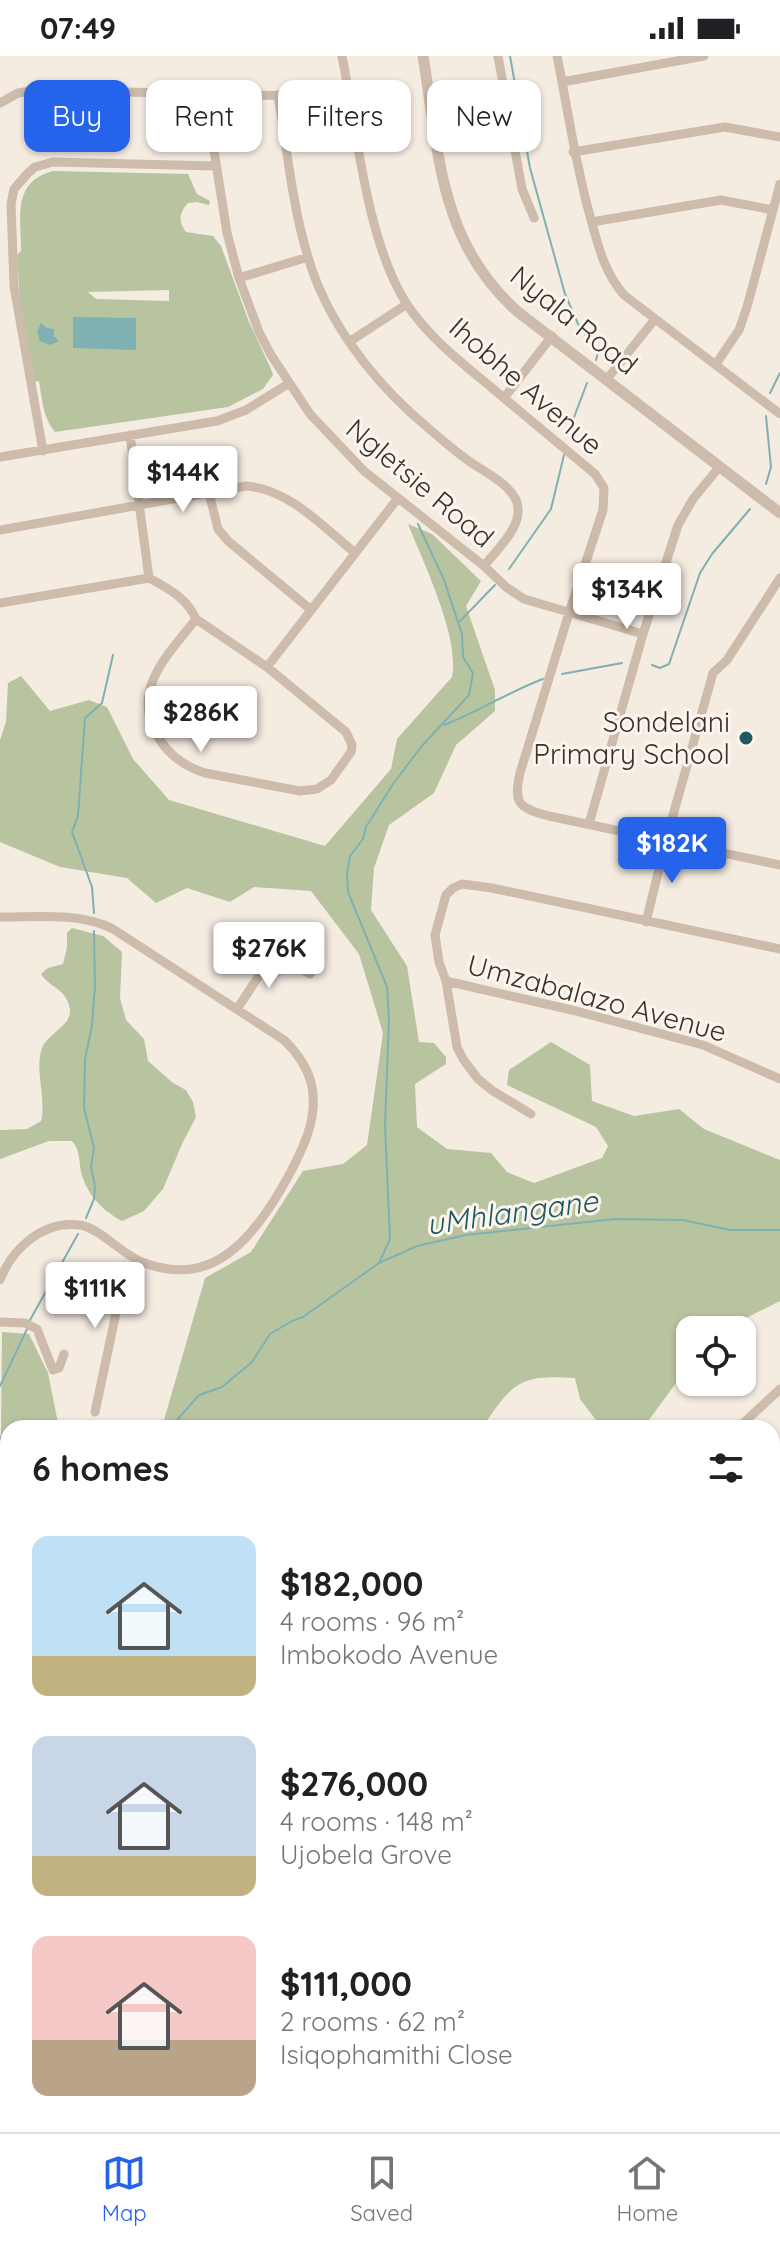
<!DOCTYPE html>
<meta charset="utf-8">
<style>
:root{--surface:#fff;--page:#f6f6f6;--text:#202124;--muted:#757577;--line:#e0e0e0;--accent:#2563eb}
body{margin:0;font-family:Quicksand,sans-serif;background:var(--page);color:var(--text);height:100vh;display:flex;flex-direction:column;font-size:30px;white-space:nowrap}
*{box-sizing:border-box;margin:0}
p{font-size:26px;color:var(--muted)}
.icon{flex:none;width:44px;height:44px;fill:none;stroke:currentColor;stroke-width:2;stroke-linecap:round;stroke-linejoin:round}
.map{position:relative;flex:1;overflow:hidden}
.side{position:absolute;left:0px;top:1364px;width:780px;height:712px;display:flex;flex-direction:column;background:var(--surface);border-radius:24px 24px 0 0;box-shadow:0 2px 6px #0004}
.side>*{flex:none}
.hud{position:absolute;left:24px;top:24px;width:732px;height:72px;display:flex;gap:16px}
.tools{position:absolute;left:676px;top:1260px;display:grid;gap:16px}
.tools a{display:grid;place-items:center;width:80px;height:80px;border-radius:16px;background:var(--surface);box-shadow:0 2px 6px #0004;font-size:40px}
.price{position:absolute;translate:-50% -68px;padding:0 18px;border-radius:8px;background:#fff;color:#222;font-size:26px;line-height:52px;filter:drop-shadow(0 2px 4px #0008)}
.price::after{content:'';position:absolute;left:50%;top:48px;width:24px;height:18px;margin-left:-12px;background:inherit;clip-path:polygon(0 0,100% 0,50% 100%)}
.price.on{background:var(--accent);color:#fff}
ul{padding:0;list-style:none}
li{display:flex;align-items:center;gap:24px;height:200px;padding:0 32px}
li span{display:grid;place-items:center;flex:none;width:224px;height:160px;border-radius:16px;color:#555}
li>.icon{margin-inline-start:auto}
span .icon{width:96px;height:96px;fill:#fffc;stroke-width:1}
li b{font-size:34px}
h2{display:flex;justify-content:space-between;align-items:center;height:96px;padding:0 32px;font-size:34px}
.tag{padding:0 28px;border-radius:16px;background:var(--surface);box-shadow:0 2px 6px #0004;font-size:28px;line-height:72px}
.tag.on{background:var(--accent);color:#fff}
.status{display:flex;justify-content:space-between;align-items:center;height:56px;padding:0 40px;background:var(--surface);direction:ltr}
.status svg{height:22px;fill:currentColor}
.dock{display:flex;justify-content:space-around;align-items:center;height:112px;border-top:2px solid var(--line);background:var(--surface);font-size:22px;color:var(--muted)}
.dock a{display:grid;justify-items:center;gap:4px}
.dock .on{color:var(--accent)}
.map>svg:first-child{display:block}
.green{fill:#b8c4a0;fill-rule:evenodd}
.water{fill:#7fb0b2}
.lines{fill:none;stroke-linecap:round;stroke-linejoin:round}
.stream{stroke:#7fb0b2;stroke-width:2}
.minor{stroke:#cdbbac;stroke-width:9}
.tertiary{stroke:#cdbbac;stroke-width:11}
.poi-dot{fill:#1f5a5e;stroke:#fbf5ee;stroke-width:3}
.labels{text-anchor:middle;stroke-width:6;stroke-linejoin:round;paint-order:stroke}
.street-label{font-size:28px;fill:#3b302b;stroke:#fbf5ee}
.poi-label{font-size:28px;fill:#3b302b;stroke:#fbf5ee;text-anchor:end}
.water-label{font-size:30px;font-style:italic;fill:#1f5a5e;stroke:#fbf5ee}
</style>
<div class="status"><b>07:49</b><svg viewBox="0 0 49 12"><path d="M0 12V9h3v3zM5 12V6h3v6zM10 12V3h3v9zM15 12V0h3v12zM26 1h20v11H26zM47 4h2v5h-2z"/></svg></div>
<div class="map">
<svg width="780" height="2076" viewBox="0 0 780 2076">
<rect width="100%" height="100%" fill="#f4ebe1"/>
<path class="green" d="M53,115L188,118L197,138L210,145L209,149L197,146L188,147C179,156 178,166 186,176L213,180L221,190L249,266L271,313L273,319L263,333L228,351L55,376C43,362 42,343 39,325L35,326L20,243L17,199L21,195C21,160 12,126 53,115ZM169,234V245L96,243L88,236Z
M408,468L432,478L481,525L466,550L495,634V655L456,689L434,737L389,769L374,812L371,854L407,910L419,986L434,987L446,1001V1008L415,1028L417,1071L447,1093L491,1097L507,1116L534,1127L602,1102L608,1090L596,1071L507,1029L509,1014L551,986L590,1009L592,1045L634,1060L679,1053L704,1073L780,1104V1245L740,1265L729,1274H690V1308L643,1372H602L580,1343L575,1322C518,1318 513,1327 482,1372H158L164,1364L205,1222L251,1196L303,1115L343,1108L367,1089L383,977L359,898L311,835L254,831L230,846L187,832L156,847L127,822L60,811L0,786V684L6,666L8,627L21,620L50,655L89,644L107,651L133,703L169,744L325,790L391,713L397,683L452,621C460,581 423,506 408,468Z
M72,872L103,880L122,896L120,942L126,964L144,983L148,1005L173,1027L186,1034L193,1046L196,1061L182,1088L163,1133L144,1155L122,1165C102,1154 87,1139 81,1116C79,1105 80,1094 72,1085H49L0,1103V1074L27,1073L41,1065C47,1042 33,1012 43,990C52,973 79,968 67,944C62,932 47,929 41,918L48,912L63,908L67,892V877Z
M2,1276L29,1278L48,1317L59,1372H8V1474L0,1477Z
M0,1570L8,1598V2007L0,2008Z
M151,2068H234L226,2076H161Z"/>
<path class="water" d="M73,261L136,262V294L73,292Z
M41,267L47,272L54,273V280L59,285L50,289L40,285L37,275Z"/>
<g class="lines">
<path class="stream" d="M510,0L530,112L565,238L579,270L598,296L596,304
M770,337L780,317
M568,377L587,327
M766,428L771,411L766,360
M509,513L551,453L564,399
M460,565L495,529
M652,609L660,612L669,608L700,517L712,498L750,453
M562,618L622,607
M444,669C478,656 508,636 543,623
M94,857L92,831L72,776L78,760L85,662L102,647L113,599
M86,1162L94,1143L95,1130L91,1111L94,1092L84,1052L85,1003L92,970L95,930L94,875
M379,1207L390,1183L385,1070L389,963L387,931L348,836L347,818L350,800L363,783L366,771L393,728L421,691L469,639L473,617L463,601L462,578L444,524L418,468
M30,1264L78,1178
M0,1330L27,1273
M170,1372L199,1339L222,1331L252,1306L270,1278L292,1265L303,1261L379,1207L417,1190L466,1179L615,1163L683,1164L730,1174H780
M0,1381L8,1395
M0,1458L8,1455"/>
<path class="minor" d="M342,0C357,75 366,183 406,247C428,281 461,306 492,332C527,361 561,390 595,418L604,432L603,454L569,557L520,717C513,748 519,752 549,760L780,809
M498,0L522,133L534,162
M557,0C568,54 575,107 590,160C598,189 604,216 624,239L780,358
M562,26L704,0
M205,37L227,177L239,222L259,276L271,299L310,358L364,415L484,510L506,531L524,543L643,578
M278,39C287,92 292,149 308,201C325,260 366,316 411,357C428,372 445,387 462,400C478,413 505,424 515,442C528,466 498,492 484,510
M0,47L18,37L36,34L296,40L349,36
M573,96L725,71L780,81
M592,166L721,144L773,154
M239,222L308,201
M349,286L407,248
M716,308L739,274L747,251L780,128
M607,323L655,263
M504,342L552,280
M130,379L149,522C169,533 187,542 196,563L267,611L346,676L352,689L351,696L331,724L317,733L300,735L205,717C186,711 171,701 160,684C128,636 167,600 196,563
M43,395L14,230L11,148L14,133L28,117L35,111L53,106L215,110
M0,401L217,365L246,354L288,328
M209,437L218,473L228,485L310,553
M0,474L246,430C289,433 322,470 354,496
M0,547L149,522
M267,611L398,442
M589,768L643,578L678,469L693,443L720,410
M0,861C37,861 79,856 113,873L284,984C312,1011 320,1039 308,1077C300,1101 288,1122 275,1143C244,1193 205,1231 142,1206C121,1198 99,1171 79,1169C43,1164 12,1193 0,1224
M646,866L666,784L713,617L727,604L780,522
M255,882L274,897L310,918
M446,925L576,955L703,989L780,1023
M237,953L274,897
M531,1058L493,1035L478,1023L463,1003L457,991L446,925L439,906L435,879L446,839L453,832L462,828L492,832L780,893
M0,1266L25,1267L37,1273L53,1314L59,1312L64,1298
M95,1356L116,1257L137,1205
M738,1372L780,1333
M772,1438L780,1428
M772,1999L780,2000
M139,2068L148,2076
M296,2068L304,2076
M510,2068L518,2076
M0,2075L32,2068
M568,2076L570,2068
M642,2076L643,2068"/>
<path class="tertiary" d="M423,0C439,97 439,186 518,256L780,457
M0,1532L8,1557
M772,1725L780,1670
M405,2068L413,2076
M720,2076L721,2068"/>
</g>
<circle class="poi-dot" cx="746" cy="682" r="8"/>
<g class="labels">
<g class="street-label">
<text transform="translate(574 264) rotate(39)" y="10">Nyala Road</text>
<text transform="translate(526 330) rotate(41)" y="10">Ihobhe Avenue</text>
<text transform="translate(420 427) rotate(40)" y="10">Ngletsie Road</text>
<text transform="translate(597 942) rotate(15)" y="10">Umzabalazo Avenue</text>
</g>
<g class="poi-label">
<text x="730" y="676">Sondelani<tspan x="730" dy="32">Primary School</tspan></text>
</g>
<g class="water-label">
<text transform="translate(512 1157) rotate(-8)" y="10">uMhlangane</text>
</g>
</g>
</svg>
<div class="tools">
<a><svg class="icon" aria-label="locate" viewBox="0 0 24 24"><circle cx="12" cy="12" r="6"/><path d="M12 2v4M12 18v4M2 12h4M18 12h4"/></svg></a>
</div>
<b class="price" style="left:183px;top:458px">$144K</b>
<b class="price" style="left:627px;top:575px">$134K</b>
<b class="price" style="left:201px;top:698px">$286K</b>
<b class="price on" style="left:672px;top:829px">$182K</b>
<b class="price" style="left:269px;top:934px">$276K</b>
<b class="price" style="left:95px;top:1274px">$111K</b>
<div class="hud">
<a class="tag on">Buy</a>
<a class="tag">Rent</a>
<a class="tag">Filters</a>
<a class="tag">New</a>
</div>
<section class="side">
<h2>6 homes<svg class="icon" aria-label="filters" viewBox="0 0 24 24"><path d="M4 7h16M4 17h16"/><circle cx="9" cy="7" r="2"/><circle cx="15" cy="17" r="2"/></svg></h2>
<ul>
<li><span style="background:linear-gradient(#bfe0f5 75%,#c2b280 0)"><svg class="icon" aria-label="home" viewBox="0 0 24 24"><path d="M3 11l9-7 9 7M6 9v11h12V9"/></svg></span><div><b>$182,000</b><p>4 rooms · 96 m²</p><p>Imbokodo Avenue</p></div></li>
<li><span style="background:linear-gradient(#c9d6e8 75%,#c2b280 0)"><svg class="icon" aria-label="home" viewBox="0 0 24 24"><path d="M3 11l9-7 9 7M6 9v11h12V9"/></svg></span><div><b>$276,000</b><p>4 rooms · 148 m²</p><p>Ujobela Grove</p></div></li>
<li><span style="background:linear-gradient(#f6c9c9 65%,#b9a48a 0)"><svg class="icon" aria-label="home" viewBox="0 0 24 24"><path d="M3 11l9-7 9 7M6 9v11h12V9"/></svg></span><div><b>$111,000</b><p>2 rooms · 62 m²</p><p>Isiqophamithi Close</p></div></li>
</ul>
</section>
</div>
<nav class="dock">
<a class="on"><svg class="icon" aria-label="map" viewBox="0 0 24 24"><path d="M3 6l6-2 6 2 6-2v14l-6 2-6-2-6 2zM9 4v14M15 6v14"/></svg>Map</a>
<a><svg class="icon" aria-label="saved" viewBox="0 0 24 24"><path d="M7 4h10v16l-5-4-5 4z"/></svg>Saved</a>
<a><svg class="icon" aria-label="home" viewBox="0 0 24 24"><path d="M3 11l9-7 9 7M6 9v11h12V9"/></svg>Home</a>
</nav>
